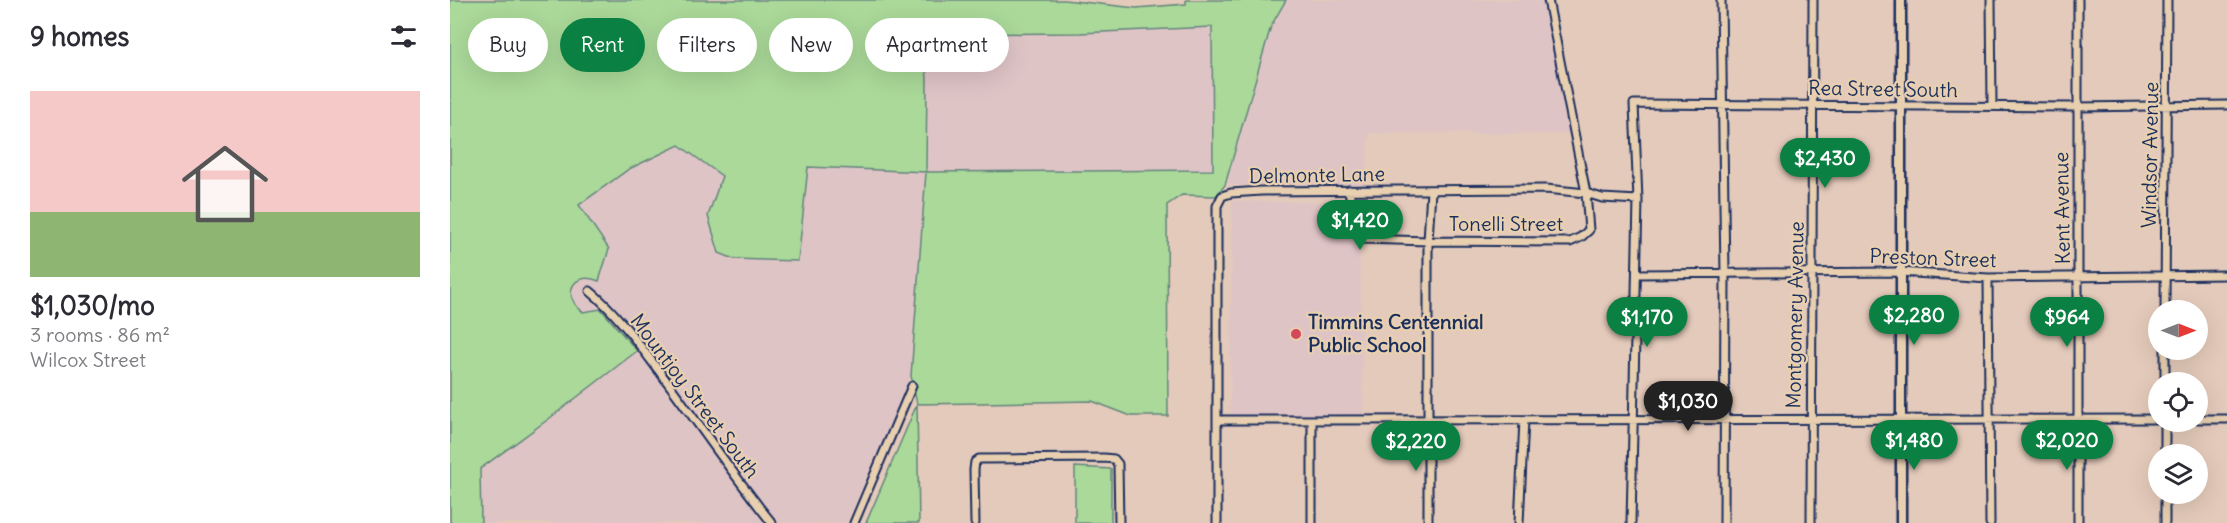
<!DOCTYPE html>
<meta charset="utf-8">
<style>
:root{--surface:#fff;--page:#f7f7f7;--text:#2b2b33;--muted:#7c7c81;--line:#e1e1e2;--accent:#0b8043}
body{margin:0;font-family:Delius,sans-serif;background:var(--page);color:var(--text);height:100vh;display:flex;flex-direction:column;font-size:22px;white-space:nowrap}
*{box-sizing:border-box;margin:0}
p{font-size:20px;color:var(--muted)}
.icon{flex:none;width:33px;height:33px;fill:none;stroke:currentColor;stroke-width:2;stroke-linecap:round;stroke-linejoin:round}
.map{position:relative;flex:1;overflow:hidden}
.drawer{display:flex;flex-direction:column;background:var(--surface);width:450px}
.drawer>*{flex:none}
.guide{position:absolute;left:18px;top:18px;width:570px;height:54px;display:flex;gap:12px}
.needle{width:39px;rotate:90deg}
.fabs{position:absolute;left:1698px;top:300px;display:grid;gap:12px}
.fabs a{display:grid;place-items:center;width:60px;height:60px;border-radius:50%;background:var(--surface);box-shadow:0 6px 24px #0002;font-size:30px}
.price{position:absolute;translate:-50% -51px;padding:0 14px;border-radius:21px;background:var(--accent);color:#fff;font-size:20px;line-height:39px;filter:drop-shadow(0 2px 3px #0008)}
.price::after{content:'';position:absolute;left:50%;top:36px;width:18px;height:14px;margin-left:-9px;background:inherit;clip-path:polygon(0 0,100% 0,50% 100%)}
.price.active{background:#222;color:#fff}
ul{padding:0;list-style:none}
li{display:grid;align-content:center;gap:12px;height:318px;padding:0 30px}
li+li{border-top:2px solid var(--line)}
li span{display:grid;place-items:center;height:186px;border-radius:0px;color:#555}
li>.icon{margin-inline-start:auto}
span .icon{width:108px;height:108px;fill:#fffc;stroke-width:1}
li b{font-size:26px}
h2{display:flex;justify-content:space-between;align-items:center;height:72px;padding:0 30px;font-size:26px}
.pill{padding:0 21px;border-radius:27px;background:var(--surface);box-shadow:0 6px 24px #0002;font-size:21px;line-height:54px}
.pill.active{background:var(--accent);color:#fff}
main{display:flex;flex:1;min-height:0}
.map>svg:first-child{display:block}
.built{fill:#dfc4c6}
.green{fill:#aad999;stroke:#62847c;stroke-width:1.5;fill-rule:evenodd}
.lines{fill:none;stroke-linecap:round;stroke-linejoin:round}
.minor-casing{stroke:#1b2f5e;stroke-width:11}
.tertiary-casing{stroke:#1b2f5e;stroke-width:13}
.minor{stroke:#e8cfb0;stroke-width:7}
.tertiary{stroke:#e8cfb0;stroke-width:8}
.poi-dot{fill:#d1495b;stroke:#e8cfb0;stroke-width:2}
.labels{text-anchor:middle;stroke-width:4.5;stroke-linejoin:round;paint-order:stroke}
.street-label{font-size:20px;fill:#1b2f5e;stroke:#e8cfb0}
.poi-label{font-size:20px;font-weight:bold;fill:#1b2f5e;stroke:#e8cfb0;text-anchor:start}
</style>
<main>
<section class="drawer">
<h2>9 homes<svg class="icon" aria-label="filters" viewBox="0 0 24 24"><path d="M4 7h16M4 17h16"/><circle cx="9" cy="7" r="2"/><circle cx="15" cy="17" r="2"/></svg></h2>
<ul>
<li><span style="background:linear-gradient(#f6c9c9 65%,#8fb573 0)"><svg class="icon" aria-label="home" viewBox="0 0 24 24"><path d="M3 11l9-7 9 7M6 9v11h12V9"/></svg></span><div><b>$1,030/mo</b><p>3 rooms · 86 m²</p><p>Wilcox Street</p></div></li>
</ul>
</section>
<div class="map">
<svg width="1777" height="523" viewBox="0 0 1777 523">
<rect width="100%" height="100%" fill="#e4caba"/>
<filter id="ink" filterUnits="userSpaceOnUse"><feTurbulence type="fractalNoise" baseFrequency=".0167" numOctaves="2"/><feDisplacementMap in="SourceGraphic" scale="12" xChannelSelector="R" yChannelSelector="G"/><feConvolveMatrix kernelMatrix="1 2 1 2 8 2 1 2 1" color-interpolation-filters="sRGB"/></filter>
<g filter="url(#ink)">
<path class="built" d="M836,0H1103L1130,134L919,133L916,184L775,185L821,26Z
M762,26L764,170L476,172L461,376L397,523H31L30,469L110,411L186,351L151,309L133,312L124,305L120,294L124,284L131,278L139,277L129,205L179,169L229,145L272,176L258,216L358,167L476,171L477,80L474,34L695,30Z
M782,201L895,203L910,254L913,414L780,416Z"/>
<path class="green" d="M0,0H614L686,8L736,4V0H836L821,26L775,185L766,196L732,195L717,205L718,416H681L642,401L467,404L469,523H416L467,404L461,376L476,172L358,167L348,261L284,259L269,253L258,216L272,176L229,145L179,169L129,205L159,249L149,281C122,270 111,296 133,312L151,309L187,351L100,418L30,469L31,523H0ZM762,27L763,170L476,172L477,80L474,34L630,33Z
M625,467L661,469V523H625Z"/>
<g class="lines">
<defs>
<path id="minor" d="M1271,0L1275,274L1274,523
M1541,0L1542,106
M1628,0V523
M899,190L906,233L913,239L978,241L1120,242L1131,237L1139,230L1136,193L1098,0
M1187,274L1450,272L1538,278L1777,275
M1538,278L1540,523
M140,291C167,313 188,343 209,371C247,421 282,474 322,523
M1715,310L1717,0
M1715,350V382
M1748,419H1777
M767,420L1708,419
M1715,454V422
M404,523L462,386
M525,523L524,470L525,462L529,459L654,458L664,459L668,464L669,523
M767,523V206L772,196L781,193L811,191L1096,189L1136,193L1152,198L1188,200
M862,523V420
M978,523V241L981,190
M1069,523L1074,420
M1181,523L1188,200L1184,104L1627,107L1777,105
M1361,523L1363,0
M1715,523V494"/>
<path id="tertiary" d="M1451,523V0"/>
</defs>
<use href="#minor" class="minor-casing"/>
<use href="#tertiary" class="tertiary-casing"/>
<use href="#minor" class="minor"/>
<use href="#tertiary" class="tertiary"/>
</g>
</g>
<circle class="poi-dot" cx="846" cy="334" r="6"/>
<g class="labels">
<g class="street-label">
<text transform="translate(1433 89) rotate(1)" y="7">Rea Street South</text>
<text transform="translate(1700 155) rotate(-89)" y="7">Windsor Avenue</text>
<text transform="translate(867 175) rotate(-1)" y="7">Delmonte Lane</text>
<text transform="translate(1612 208) rotate(-91)" y="7">Kent Avenue</text>
<text x="1056" y="231">Tonelli Street</text>
<text transform="translate(1483 258) rotate(2)" y="7">Preston Street</text>
<text transform="translate(1345 315) rotate(-89)" y="7">Montgomery Avenue</text>
<text transform="translate(245 396) rotate(53)" y="7">Mountjoy Street South</text>
</g>
<g class="poi-label">
<text x="858" y="329">Timmins Centennial<tspan x="858" dy="23">Public School</tspan></text>
</g>
</g>
</svg>
<div class="fabs">
<a><svg class="needle" viewBox="-14 -14 28 28"><path d="M0-13l5 13h-10z" fill="#e53935"/><path d="M0 13l5-13h-10z" fill="#7c7c81"/></svg></a>
<a><svg class="icon" aria-label="locate" viewBox="0 0 24 24"><circle cx="12" cy="12" r="6"/><path d="M12 2v4M12 18v4M2 12h4M18 12h4"/></svg></a>
<a><svg class="icon" aria-label="layers" viewBox="0 0 24 24"><path d="M12 4l9 5-9 5-9-5zM3 14l9 5 9-5"/></svg></a>
</div>
<b class="price" style="left:1375px;top:189px">$2,430</b>
<b class="price" style="left:910px;top:251px">$1,420</b>
<b class="price" style="left:1464px;top:346px">$2,280</b>
<b class="price" style="left:1197px;top:348px">$1,170</b>
<b class="price" style="left:1617px;top:348px">$964</b>
<b class="price active" style="left:1238px;top:432px">$1,030</b>
<b class="price" style="left:1464px;top:471px">$1,480</b>
<b class="price" style="left:1617px;top:471px">$2,020</b>
<b class="price" style="left:966px;top:472px">$2,220</b>
<div class="guide">
<a class="pill">Buy</a>
<a class="pill active">Rent</a>
<a class="pill">Filters</a>
<a class="pill">New</a>
<a class="pill">Apartment</a>
</div>
</div>
</main>
